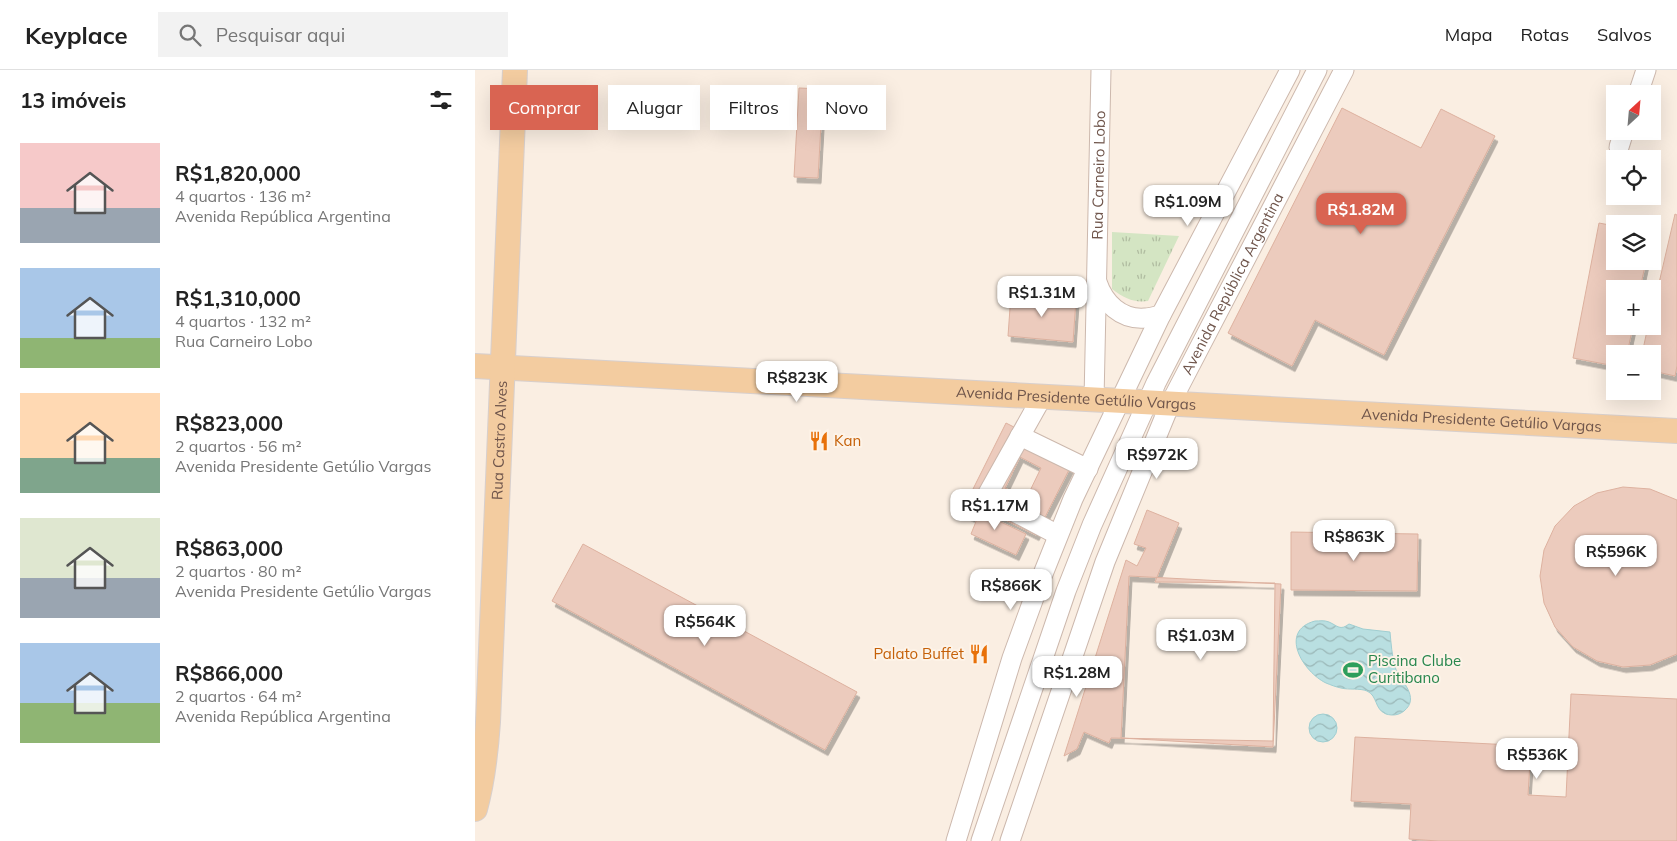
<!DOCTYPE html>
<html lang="pt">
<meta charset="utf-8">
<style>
:root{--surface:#fff;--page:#f2f2f2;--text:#222;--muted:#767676;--line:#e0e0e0;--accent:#d96452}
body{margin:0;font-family:Mulish,sans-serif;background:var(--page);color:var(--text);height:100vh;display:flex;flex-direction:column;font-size:19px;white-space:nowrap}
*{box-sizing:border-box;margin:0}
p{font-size:16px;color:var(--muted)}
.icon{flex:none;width:28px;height:28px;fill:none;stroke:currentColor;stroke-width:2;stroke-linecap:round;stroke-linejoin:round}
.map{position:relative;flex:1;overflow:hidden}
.sheet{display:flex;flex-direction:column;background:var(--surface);width:475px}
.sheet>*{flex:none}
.banner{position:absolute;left:15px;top:15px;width:475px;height:45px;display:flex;gap:10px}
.needle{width:32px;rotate:26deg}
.controls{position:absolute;left:1131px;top:15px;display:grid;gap:10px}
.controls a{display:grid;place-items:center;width:55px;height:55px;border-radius:0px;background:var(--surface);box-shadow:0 5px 20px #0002;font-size:25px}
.price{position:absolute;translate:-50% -42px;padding:0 11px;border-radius:10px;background:#fff;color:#222;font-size:16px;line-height:32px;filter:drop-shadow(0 1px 2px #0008)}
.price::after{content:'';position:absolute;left:50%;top:30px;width:15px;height:11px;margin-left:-8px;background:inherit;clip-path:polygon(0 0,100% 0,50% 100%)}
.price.selected{background:var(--accent);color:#fff}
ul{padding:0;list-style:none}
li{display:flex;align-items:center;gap:15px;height:125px;padding:0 20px}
li span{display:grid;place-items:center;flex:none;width:140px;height:100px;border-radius:0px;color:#555}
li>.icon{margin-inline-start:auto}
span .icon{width:60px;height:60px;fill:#fffc;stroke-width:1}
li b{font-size:21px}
h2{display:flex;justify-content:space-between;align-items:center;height:60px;padding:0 20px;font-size:21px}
.tag{padding:0 18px;border-radius:0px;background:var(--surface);box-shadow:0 5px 20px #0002;font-size:18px;line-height:45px}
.tag.selected{background:var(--accent);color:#fff}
header{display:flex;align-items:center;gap:30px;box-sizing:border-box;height:70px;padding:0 25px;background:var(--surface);border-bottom:1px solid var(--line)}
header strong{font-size:24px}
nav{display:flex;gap:28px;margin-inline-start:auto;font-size:18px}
.search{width:350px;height:45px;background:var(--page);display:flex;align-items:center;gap:12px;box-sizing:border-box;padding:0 18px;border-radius:0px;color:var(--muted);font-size:19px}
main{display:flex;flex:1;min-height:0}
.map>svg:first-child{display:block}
.grass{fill:url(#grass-tufts)}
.water{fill:url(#water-waves);stroke:#a0ced1}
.building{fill:#eccbbd;stroke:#ddb19f;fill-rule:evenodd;filter:url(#shadow)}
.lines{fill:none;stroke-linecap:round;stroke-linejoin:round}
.minor-casing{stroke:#ccb8ad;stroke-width:21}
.major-casing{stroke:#d7cfcd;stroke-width:26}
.minor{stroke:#fff;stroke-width:19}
.major{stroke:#f3cca0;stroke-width:24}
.labels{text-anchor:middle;stroke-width:4;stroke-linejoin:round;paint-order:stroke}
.street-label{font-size:15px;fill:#6f554b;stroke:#fdf3e8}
.food-label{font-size:15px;fill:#c56008;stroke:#fdf3e8;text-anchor:start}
.leisure-label{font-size:15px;fill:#27864d;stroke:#fdf3e8;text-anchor:start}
</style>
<header>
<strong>Keyplace</strong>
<div class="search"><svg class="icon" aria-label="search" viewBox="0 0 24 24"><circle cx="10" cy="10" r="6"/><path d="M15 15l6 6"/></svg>Pesquisar aqui</div>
<nav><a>Mapa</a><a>Rotas</a><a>Salvos</a></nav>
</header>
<main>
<section class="sheet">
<h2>13 imóveis<svg class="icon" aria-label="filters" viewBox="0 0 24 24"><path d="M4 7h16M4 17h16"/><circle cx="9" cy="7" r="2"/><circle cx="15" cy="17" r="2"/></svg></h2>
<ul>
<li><span style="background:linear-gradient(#f6c9c9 65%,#9aa5b1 0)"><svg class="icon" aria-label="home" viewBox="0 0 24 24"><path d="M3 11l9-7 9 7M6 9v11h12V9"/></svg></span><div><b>R$1,820,000</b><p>4 quartos · 136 m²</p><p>Avenida República Argentina</p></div></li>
<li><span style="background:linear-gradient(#a9c7e8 70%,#8fb573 0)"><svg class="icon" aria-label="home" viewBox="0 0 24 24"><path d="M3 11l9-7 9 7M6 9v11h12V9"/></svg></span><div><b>R$1,310,000</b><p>4 quartos · 132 m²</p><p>Rua Carneiro Lobo</p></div></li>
<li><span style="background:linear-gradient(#ffd9b3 65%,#7fa58c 0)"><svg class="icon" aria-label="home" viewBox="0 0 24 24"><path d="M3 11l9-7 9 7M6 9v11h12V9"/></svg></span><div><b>R$823,000</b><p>2 quartos · 56 m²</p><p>Avenida Presidente Getúlio Vargas</p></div></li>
<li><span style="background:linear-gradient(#dfe7d0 60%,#9aa5b1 0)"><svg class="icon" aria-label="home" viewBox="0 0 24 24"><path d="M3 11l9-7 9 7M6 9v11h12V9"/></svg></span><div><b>R$863,000</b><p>2 quartos · 80 m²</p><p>Avenida Presidente Getúlio Vargas</p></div></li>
<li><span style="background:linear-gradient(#a9c7e8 60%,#8fb573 0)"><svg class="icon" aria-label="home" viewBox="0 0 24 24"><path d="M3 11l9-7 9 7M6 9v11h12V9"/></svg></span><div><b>R$866,000</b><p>2 quartos · 64 m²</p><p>Avenida República Argentina</p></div></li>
</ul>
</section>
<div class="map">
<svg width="1202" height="771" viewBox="0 0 1202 771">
<defs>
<pattern id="grass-tufts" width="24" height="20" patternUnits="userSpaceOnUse" patternTransform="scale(1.25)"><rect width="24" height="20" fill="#d4e5c3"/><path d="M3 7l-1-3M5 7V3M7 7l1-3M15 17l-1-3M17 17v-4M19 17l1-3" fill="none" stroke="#b0bca0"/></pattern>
<pattern id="water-waves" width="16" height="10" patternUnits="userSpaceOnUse" patternTransform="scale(1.25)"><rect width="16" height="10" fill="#b9dfe1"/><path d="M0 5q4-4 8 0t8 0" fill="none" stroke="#9bb8b8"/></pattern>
<filter id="shadow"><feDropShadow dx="3" dy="5.5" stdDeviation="0" flood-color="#0004"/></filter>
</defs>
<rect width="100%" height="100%" fill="#faeee2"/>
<path class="grass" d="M637,162L704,166L673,231C658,233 649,228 637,219Z"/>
<path class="water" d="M840,551C845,551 849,550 854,552C863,556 865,561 874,554L888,559L915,562C916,573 917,586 920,597C925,611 946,627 929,641C924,645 918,646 911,644C899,639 903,626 892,621C885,618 874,620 866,618C861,617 856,615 851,613C828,602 803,561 840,551Z
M834 658a14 14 0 1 1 28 0a14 14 0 1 1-28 0Z"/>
<path class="building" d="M324,18L348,19L343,108L319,107Z
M867,38L946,78L966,39L1020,66L909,285L840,250L817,296L753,263Z
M1200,144L1202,145V296L1200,306L1178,301V284H1167L1173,256H1178V239Z
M1124,153L1140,156V191H1171L1165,219H1140V256H1158L1152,284H1140V296L1098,288Z
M536,224L601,230L598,272L533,266Z
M531,353L600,388L561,465L492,431ZM545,387L566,398L551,429L530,418Z
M1148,417L1175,419L1202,430V584L1175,595L1148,597L1122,591L1098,577L1080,557L1069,533L1065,506L1069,480L1080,456L1099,436L1122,423Z
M486,433L551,464L541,485L496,464L502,449L482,440Z
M672,440L704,453L680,512L800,513L798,671L636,668L634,673L609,662L602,679L589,686L651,490L662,496L671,478L659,474Z
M816,462L943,464L942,521L816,520Z
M108,474L382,622L350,680L77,531Z
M654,506L806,514L798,677L646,668Z
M1096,624L1202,629V771H963L934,769L936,734L876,731L880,667L1056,676L1053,725L1091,727Z"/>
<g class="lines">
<defs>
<g id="minor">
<path d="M1163,24L1171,0"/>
<path d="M1144,77L1149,61"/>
<path d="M622,212C629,233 646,250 670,248C675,248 681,246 686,245"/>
<path d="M567,327L511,427L583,465"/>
<path id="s1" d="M619,330L626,0"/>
<path d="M545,366L613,399"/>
<path d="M481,771L537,588L564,514L598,429L686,245L815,0"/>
<path d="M506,771L591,521L617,455L681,313L842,0"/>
<path id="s2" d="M535,771L630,492L695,334L869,0"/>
</g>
<g id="major">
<path id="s3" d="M0,296L1202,361"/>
<path id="s4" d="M0,739C8,710 11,682 13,652L40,0"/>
</g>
</defs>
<use href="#minor" class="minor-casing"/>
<use href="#major" class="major-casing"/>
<use href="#minor" class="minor"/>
<use href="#major" class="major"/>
</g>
<defs>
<symbol id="restaurant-bare" viewBox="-9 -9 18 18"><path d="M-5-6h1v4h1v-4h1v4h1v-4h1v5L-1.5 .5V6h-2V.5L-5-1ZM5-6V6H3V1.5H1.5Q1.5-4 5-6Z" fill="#e8710a" stroke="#fdf3e8" stroke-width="2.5" paint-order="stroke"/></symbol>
<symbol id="stadium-bare" viewBox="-9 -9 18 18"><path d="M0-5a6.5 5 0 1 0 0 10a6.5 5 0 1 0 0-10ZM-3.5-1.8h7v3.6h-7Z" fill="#2e9e5b" stroke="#fdf3e8" stroke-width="2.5" paint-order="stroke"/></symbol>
</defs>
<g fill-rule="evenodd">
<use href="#restaurant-bare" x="330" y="357" width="28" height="28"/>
<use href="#restaurant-bare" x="490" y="570" width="28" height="28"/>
<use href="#stadium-bare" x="864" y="586" width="28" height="28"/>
</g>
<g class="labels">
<g class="street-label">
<text dy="5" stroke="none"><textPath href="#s1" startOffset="225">Rua Carneiro Lobo</textPath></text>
<text dy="5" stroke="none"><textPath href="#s2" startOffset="601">Avenida República Argentina</textPath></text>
<text dy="5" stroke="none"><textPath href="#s3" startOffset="602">Avenida Presidente Getúlio Vargas</textPath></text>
<text dy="5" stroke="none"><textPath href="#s3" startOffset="1008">Avenida Presidente Getúlio Vargas</textPath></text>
<text dy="5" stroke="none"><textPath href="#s4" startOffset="370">Rua Castro Alves</textPath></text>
</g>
<g class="food-label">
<text x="359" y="376">Kan</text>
<text x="489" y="589" text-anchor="end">Palato Buffet</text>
</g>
<g class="leisure-label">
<text x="893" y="596">Piscina Clube<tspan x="893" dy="17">Curitibano</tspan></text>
</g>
</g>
</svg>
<div class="controls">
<a><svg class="needle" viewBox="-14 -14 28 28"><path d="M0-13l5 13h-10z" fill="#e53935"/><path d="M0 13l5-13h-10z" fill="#767676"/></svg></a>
<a><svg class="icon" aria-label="locate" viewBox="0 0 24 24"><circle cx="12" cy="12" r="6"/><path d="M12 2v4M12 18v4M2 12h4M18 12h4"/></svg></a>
<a><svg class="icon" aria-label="layers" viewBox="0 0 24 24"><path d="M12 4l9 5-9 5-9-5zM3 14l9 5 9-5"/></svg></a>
<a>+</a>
<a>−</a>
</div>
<b class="price" style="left:713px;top:157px">R$1.09M</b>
<b class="price selected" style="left:886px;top:165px">R$1.82M</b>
<b class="price" style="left:567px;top:248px">R$1.31M</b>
<b class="price" style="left:322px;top:333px">R$823K</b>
<b class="price" style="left:682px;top:410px">R$972K</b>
<b class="price" style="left:520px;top:461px">R$1.17M</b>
<b class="price" style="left:879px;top:492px">R$863K</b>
<b class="price" style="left:1141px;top:507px">R$596K</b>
<b class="price" style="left:536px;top:541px">R$866K</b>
<b class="price" style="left:230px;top:577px">R$564K</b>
<b class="price" style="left:726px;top:591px">R$1.03M</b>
<b class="price" style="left:602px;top:628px">R$1.28M</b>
<b class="price" style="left:1062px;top:710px">R$536K</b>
<div class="banner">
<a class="tag selected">Comprar</a>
<a class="tag">Alugar</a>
<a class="tag">Filtros</a>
<a class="tag">Novo</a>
</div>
</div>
</main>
